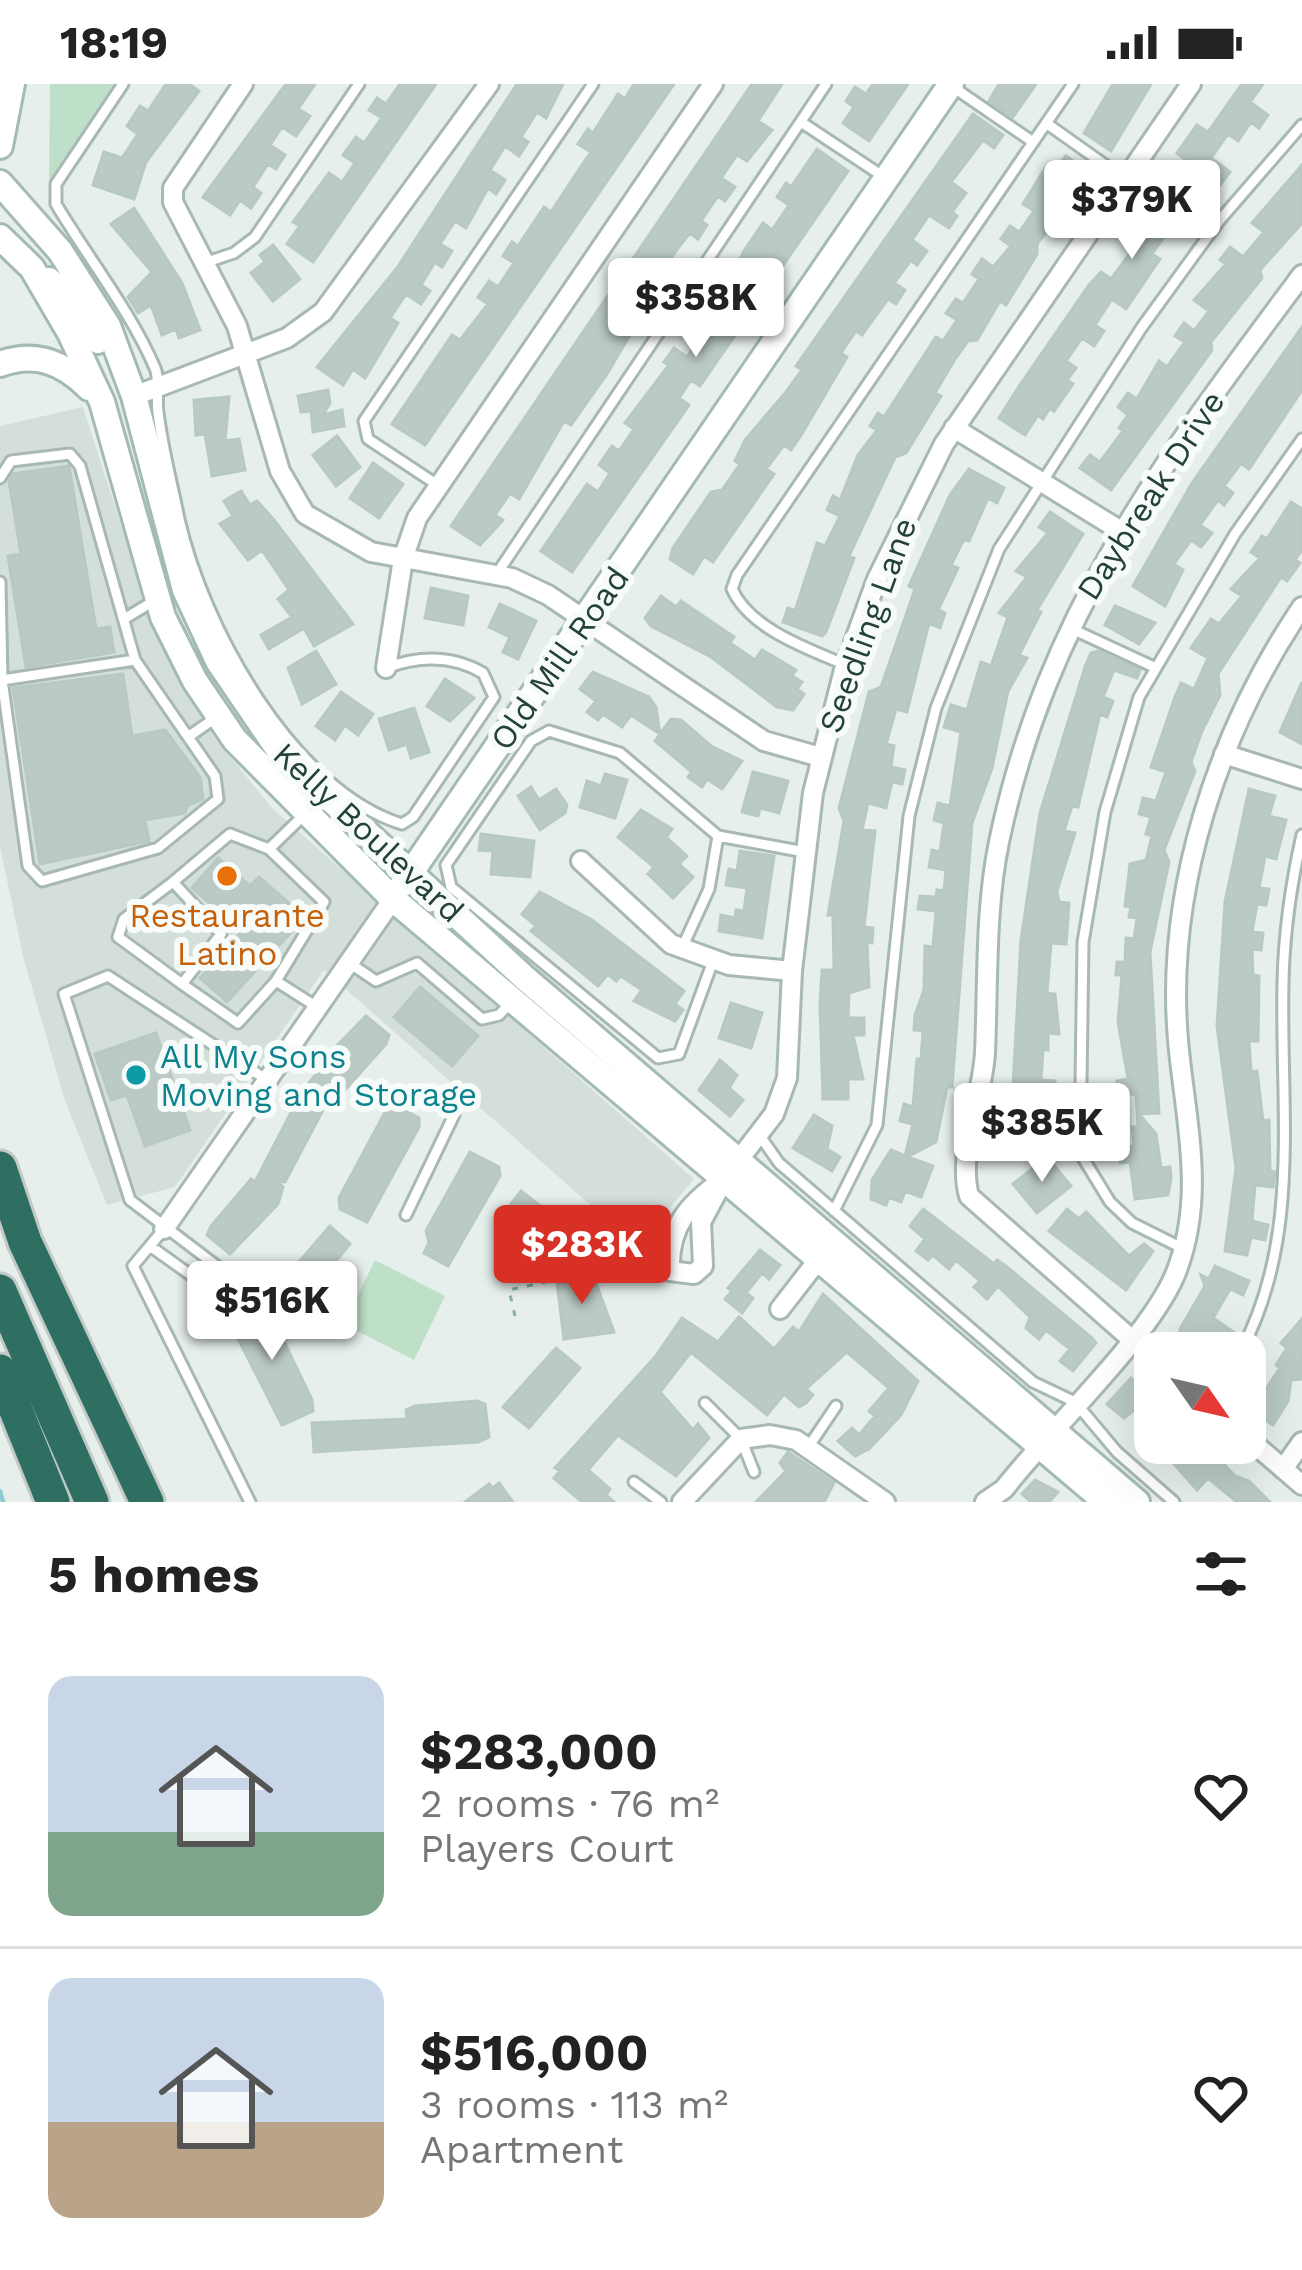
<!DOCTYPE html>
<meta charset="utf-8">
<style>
:root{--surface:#fff;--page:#f6f6f6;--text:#222;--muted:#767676;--line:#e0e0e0;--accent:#d93025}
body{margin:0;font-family:"Work Sans",sans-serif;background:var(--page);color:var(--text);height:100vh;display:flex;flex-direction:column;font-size:45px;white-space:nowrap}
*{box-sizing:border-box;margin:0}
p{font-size:39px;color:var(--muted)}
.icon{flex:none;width:66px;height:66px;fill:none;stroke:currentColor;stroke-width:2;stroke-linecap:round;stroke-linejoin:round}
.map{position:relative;height:1418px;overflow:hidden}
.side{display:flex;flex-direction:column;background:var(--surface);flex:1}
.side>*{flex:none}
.needle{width:78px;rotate:124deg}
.buttons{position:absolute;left:1134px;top:1248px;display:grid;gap:24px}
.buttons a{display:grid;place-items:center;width:132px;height:132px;border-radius:24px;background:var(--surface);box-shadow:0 12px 48px #0002;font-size:60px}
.price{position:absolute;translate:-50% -102px;padding:0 27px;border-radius:12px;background:#fff;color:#222;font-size:39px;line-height:78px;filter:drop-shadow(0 3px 6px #0008)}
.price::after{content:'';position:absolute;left:50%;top:72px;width:36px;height:27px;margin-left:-18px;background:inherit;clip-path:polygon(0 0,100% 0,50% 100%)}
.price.current{background:var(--accent);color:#fff}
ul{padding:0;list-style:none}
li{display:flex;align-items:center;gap:36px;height:300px;padding:0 48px}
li+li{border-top:3px solid var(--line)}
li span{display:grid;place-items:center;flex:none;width:336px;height:240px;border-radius:24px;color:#555}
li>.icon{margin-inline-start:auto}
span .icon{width:144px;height:144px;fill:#fffc;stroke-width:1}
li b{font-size:51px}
h2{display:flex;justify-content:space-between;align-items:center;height:144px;padding:0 48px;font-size:51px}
.status{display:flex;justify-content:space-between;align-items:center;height:84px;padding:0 60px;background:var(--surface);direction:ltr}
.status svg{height:33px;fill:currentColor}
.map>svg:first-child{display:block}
.built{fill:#d4dfda}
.green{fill:#bfe0c8}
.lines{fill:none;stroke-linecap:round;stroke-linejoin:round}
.stream{stroke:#8ec9d4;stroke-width:4.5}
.building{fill:#bbcac4;stroke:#b8c9c2;stroke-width:3}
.lane-casing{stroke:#a8b8b2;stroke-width:15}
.street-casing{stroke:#a8b8b2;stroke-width:24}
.secondary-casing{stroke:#a4bbb3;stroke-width:30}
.highway-casing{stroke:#c2cac8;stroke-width:39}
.path{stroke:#86b3a5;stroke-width:3;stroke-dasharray:6 9;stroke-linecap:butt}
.lane{stroke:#fff;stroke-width:9}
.street{stroke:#fff;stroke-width:18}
.secondary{stroke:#fff;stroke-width:24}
.highway{stroke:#2f6f62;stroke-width:33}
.food-dot{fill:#e8710a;stroke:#f7fbf9;stroke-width:4.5}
.culture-dot{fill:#0f9aa8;stroke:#f7fbf9;stroke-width:4.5}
.labels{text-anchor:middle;stroke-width:12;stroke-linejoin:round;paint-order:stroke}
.street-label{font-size:33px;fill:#24423a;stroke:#f7fbf9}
.food-label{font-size:33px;fill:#c56008;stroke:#f7fbf9}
.culture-label{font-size:33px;fill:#0d838f;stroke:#f7fbf9;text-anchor:start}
</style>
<div class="status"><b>18:19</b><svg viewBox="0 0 49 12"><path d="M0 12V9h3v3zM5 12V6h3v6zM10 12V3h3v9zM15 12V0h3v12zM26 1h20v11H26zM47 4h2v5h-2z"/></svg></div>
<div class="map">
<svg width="1302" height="1418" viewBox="0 0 1302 1418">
<rect width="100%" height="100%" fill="#e6efeb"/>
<path class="built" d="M83,323L154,544L215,654L273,725L694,1095L637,1162L324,886L175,1103L107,1121L65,1017L24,876L0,763V342Z"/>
<path class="green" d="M50,0H122L49,108Z
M375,1176L445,1212L414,1276L344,1240Z"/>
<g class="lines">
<path class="stream" d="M0,1407L3,1418"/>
</g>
<path class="building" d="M166,0H189L199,7L146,78L134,115L93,101L104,68L122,74L138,50L127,42L140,22L148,27Z
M286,0H315L298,25L310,32L296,52L282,43L270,61L285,71L276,85L268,80L253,103L261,109L251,124L240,116L230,131L203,113Z
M400,0H436L313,178L287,160L300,142L293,138L329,89L342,98L355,79L343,71L356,53L364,59L382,34L369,26L377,14L386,20Z
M517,0H563L546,34L537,28L521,53L528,58L519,72L505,62L490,86L505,96L496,110L488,104L466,144L455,137L440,160L452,167L442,183L435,178L421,201L430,207L421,220L406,210L390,234L398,239L365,294L353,285L343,301L317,283L397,184Z
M634,0H674L425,361L392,340L452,251L460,256L488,220L478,213L489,197L498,203L514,179L503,172L512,158L518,162L544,123L551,128L580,84L591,68L578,60L588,45L593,49L618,10L625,15Z
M752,0H782L758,37L772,46L747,77L737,71L721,94L735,103L725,117L718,112L701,137L707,141L698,155L690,149L678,164L648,208L653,212L607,290L571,341L564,337L519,415L510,409L495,431L503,436L480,461L451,442Z
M873,0H908L869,57L843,39L854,23L846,17L855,3L866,10Z
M999,0H1036L1013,33L989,17Z
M1113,0H1151L1111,67L1084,49Z
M1242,0H1263L1250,18L1268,31L1259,44L1251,38L1238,57L1228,50L1211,74L1230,88L1220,101L1211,94L1177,152L1169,146L1152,170L1160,175L1126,225L1112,215L1095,241L1104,247L1094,262L1082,254L1066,277L1076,284L1067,296L1073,300L1054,327L1050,324L1043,335L1038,331L1025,351L999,334L1016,307L1089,201L1101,188L1111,195L1128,172L1140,153L1132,147L1187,77L1177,69L1197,41L1208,48Z
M973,30L1003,51L994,64L983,56L951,98L966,109L952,128L957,132L949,144L929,131L912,156L927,167L917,181L911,176L894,199L905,206L896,220L888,215L862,251L856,247L841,269L847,273L800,353L791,366L784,361L766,385L774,390L713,478L704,472L693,490L670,475L673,464L711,408L722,406L740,380L735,377L745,356L786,308L802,286L796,282Z
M817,65L848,87L700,302L691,296L679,314L689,321L572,488L541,467L587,400L598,408L610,389L599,381L612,362L619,367L634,345L625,339L669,281L664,278L674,264L687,273L702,251L689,243L710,212L722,220L739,195L732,191L744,167L763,139L772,146L789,121L777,113L786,99L791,103Z
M1066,72L1084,85L1082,102L1037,160V170L1006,221L1000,217L977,256L968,257L955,275L935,309L941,312L906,369L895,373L849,472L854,474L826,548L822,552L783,538L788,524L795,527L817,459L825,462L840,432L827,426L833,412L840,416L858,371L877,346L870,342L878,329L884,333L936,253L943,257L957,236L946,229L956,215L963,219L979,195L972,190L982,175L993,183L1011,162L1001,155L1010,142L1019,148L1034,127L1023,120L1046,83L1053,87Z
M1302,81V139L1260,186L1262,194L1211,258L1212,266L1111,406L1080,384L1090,371L1100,378L1123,347L1119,344L1128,331L1118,323L1128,309L1137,315L1159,277L1167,283L1185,258L1175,252L1184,239L1194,247L1209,227L1194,216L1226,180L1220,176L1230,163L1243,173L1264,148L1252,139Z
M134,124L182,199L200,246L179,254L176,245L162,251L151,221L138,229L128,213L152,188L111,140Z
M273,161L300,195L273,217L251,189L265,178L260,171Z
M1302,243V306L1249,385L1241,379L1224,402L1233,409L1224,421L1218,416L1200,441L1212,449L1201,463L1191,456L1174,480L1183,486L1165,522L1133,502L1192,399Z
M328,306L330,319L323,331L342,326L344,342L313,348L311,327L301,328L298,312Z
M229,313L225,357L239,355L245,386L212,392L205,350L196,351L194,316Z
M337,352L360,383L336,402L313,371Z
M373,379L403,400L379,434L350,414Z
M69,382L96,545L110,543L114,568L26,583L8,472L21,470L9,397L13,390Z
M969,385L1004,404L997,419L988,414L969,457L964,455L951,481L958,484L938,526L945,529L940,544L929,539L907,628L896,625L886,660L894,662L891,683L905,686L902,700L892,698L886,724L868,719L862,746L875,747L864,843L873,844L872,859L867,858L869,903L849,909L848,934H864V951H853L863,995H848V1015H823L820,920L822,886H834L833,831H828L844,737L839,724L869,608L881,603L915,505L909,502L950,411Z
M241,407L250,421L257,417L274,436L353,540L314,562L304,544L269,565L261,551L292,533L278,515L289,506L262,466L248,476L220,440L233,432L224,417Z
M1291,418L1302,425V466L1295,476L1300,479L1287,497L1281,493L1218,590L1220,611L1202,647L1191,678L1195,687L1164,766L1169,778L1150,868L1159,1029L1139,1030L1156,1050L1161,1084L1170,1083L1171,1095L1168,1111L1135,1115L1130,1078L1120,1079L1118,1064L1134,1062L1132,1043H1138L1136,1010L1118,1011L1117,997L1128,995L1118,938L1122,891H1116L1117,878H1125L1126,854L1134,855L1137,834L1129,833L1131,823L1125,822L1130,780L1146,776L1152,752L1146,750L1151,733L1139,730L1143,714L1156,717L1166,688L1151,683L1175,613L1181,599L1194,605L1208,574L1191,564L1211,535L1219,540L1242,512L1231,505L1260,474L1251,468L1262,452L1267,455Z
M1050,428L1083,450L1037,526L1041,528L1019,571L1027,574L1008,607L992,684L972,739L952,1003H947L936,1058L907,1073L933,1082L921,1113L905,1107L901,1118L889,1113L886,1121L871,1115L872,1096L891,1066L905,1072L913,1040L900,1037L904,1020L913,1023L917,975H921L923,947L914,946L915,931L924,906L925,862L933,863L936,827L918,825L920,812L936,813L937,806L944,807L946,786L929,783L932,766L940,768L944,739L934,736L938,719L950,722L961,648L944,643L951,621L967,626L981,578L991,582L1008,533L999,529L1027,493L1016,487L1048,449L1039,443Z
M431,504L468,512L463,541L425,534Z
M661,512L676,523L681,517L734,553L730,559L755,576L762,566L796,586L792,592L802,598L797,605L804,610L793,626L777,623L711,573L651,542L645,534Z
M500,520L536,537L518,575L503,568L510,553L489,543Z
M1115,522L1155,539L1139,560L1105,541Z
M316,567L336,600L302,620L288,584Z
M1098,567L1140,586L1137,594L1114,586L1103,613L1113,617L1107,633L1100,630L1078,723L1072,722L1064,747L1075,749L1057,807L1059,818L1069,819L1066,860L1051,859L1047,909L1055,910L1059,950L1048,949V966H1043L1041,996L1055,997L1049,1060L1010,1057L1021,856L1040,729L1085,583L1091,569Z
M593,588L649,613L656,623L660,650L671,635L681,636L711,662L742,677L722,705L707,695L702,703L688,693L692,688L655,657L660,650L631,631L622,643L603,630L598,636L587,628L596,617L580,605Z
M123,590L132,652L165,646L200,693L203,715L187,722L185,729L145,736L149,757L40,780L13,604Z
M445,595L474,614L450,637L427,622Z
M1302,598V660L1280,648Z
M341,608L373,630L358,651L345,641L335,656L316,642Z
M414,624L429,668L411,674L407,660L389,666L379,635Z
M753,688L788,697L779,729L760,724L758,732L742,728Z
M605,690L627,696L615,734L580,723L587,697L601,702Z
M531,703L539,716L556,705L567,721L565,729L540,746L518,712Z
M1249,705L1275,712L1269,732L1286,736L1276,775L1265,772L1259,804L1269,805L1266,821L1257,820L1252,848L1263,849L1261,866L1252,865L1253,891L1259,892L1258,957H1249L1251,988L1257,987L1263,1037L1269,1036L1270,1087L1275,1088L1273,1103L1255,1101L1252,1137L1268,1141L1265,1156L1251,1153L1247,1171L1225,1167L1236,1084L1217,942L1225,818Z
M641,726L672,745L666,753L687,772L679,780L693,793L673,814L648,790L654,783L618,753Z
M481,750L534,757L530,793L491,790L493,767L479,766Z
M740,767L774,772L762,854L719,847L721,831L735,834L736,826L744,827L747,804L726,801L729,785L737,787Z
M218,774L250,802L259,793L305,833L227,918L200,894L242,847L192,804Z
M540,808L592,836L684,907L675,920L683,926L675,937L634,917L642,906L621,892L616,897L608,890L598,902L531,847L536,842L522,830Z
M420,903L478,952L452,982L394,933Z
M731,919L762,929L751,964L719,954Z
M366,932L389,951L386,960L344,1007H333L285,1098L276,1097L283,1103L278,1120L230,1170L207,1151L211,1142L251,1095L255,1098L301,1009L320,985L316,983Z
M156,949L190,1046L145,1062L127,1011L111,1016L95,970Z
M720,976L737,991L729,1004L743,1016L730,1032L699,1006Z
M390,1019L419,1034V1043L367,1138L340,1125L339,1114Z
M814,1031L832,1042L827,1065L840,1073L832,1087L793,1064Z
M470,1068L499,1083L500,1092L448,1182L424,1169L429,1158L426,1147Z
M1047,1073L1071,1102L1037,1129L1013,1100Z
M521,1107L577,1150L582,1158L561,1184L500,1134Z
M923,1125L994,1180L997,1176L1006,1182L1092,1254L1096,1259L1073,1287L1060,1277L1070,1265L1046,1246L1039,1255L1026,1244L1030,1233L998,1202L987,1215L974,1203L980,1197L956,1176L949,1185L933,1171L928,1176L916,1167L925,1155L910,1142Z
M1067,1125L1079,1135L1086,1128L1129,1172L1144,1160L1153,1167L1126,1206L1049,1147Z
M330,1142L350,1160L297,1224L275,1206Z
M760,1166L780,1181L769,1195L762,1189L746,1209L753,1214L742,1229L725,1215L732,1207L728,1204Z
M1215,1182L1249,1197L1243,1211L1230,1205L1213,1234L1238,1251L1233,1264L1213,1254L1204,1268L1179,1252L1180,1245L1205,1202L1201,1191L1209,1195Z
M591,1186L614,1248L564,1255L557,1199Z
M823,1210L918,1297L901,1331L869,1365L855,1372L838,1357L852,1344L859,1351L875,1332L869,1327L889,1304L847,1268L806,1305L813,1311L806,1319L799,1323L784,1310L767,1331L691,1268L660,1308L693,1346L698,1340L709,1354L676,1392L618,1351L588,1386L610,1405L606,1411L614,1418H582L554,1394L560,1387L555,1384L655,1273L682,1234L718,1258L739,1233L774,1265L793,1243L799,1248Z
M265,1218L312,1316L313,1327L282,1341L228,1235Z
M1302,1235V1295L1291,1296L1288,1317L1273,1341L1245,1322V1304L1260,1314L1280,1284L1276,1281L1287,1264L1281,1259Z
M556,1264L580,1284L529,1344L503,1323Z
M1131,1294L1155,1316V1345L1134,1326L1124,1334L1107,1320Z
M477,1317L485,1320L489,1353L478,1358L314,1368L312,1339L407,1335L406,1326L415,1322Z
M1167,1359H1204L1235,1392L1249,1397L1270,1418H1237L1208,1394L1197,1406L1161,1365Z
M788,1368L834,1399L824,1418H756L786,1387L780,1379Z
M1035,1396L1058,1408L1049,1418H1031L1022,1410Z
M499,1399L513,1418H465L489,1400L493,1404Z"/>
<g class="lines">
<defs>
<path id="lane" d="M123,0L56,100V120C88,174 130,226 155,284C160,295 156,314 158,328C162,363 172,400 179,435C203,542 292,706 402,740L413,733L494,613L483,589C452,571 418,572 386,584
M953,3L1033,58
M801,38L887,95
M1046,39L1125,95
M207,178L234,169L255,153L359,0
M0,394L11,377L70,370L80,382L135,576L215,692L218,715L158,764L42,797L28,782L2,596L0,498
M436,400L368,355L364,337L593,0
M496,491L826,0
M124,535L157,515
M1072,545L1156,584
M846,581C808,565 750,545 732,505L737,491L1073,0
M2,596L135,576
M188,653L218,632
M305,730L269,765L324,818L276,897L317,923
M269,765L230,750L173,798L221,850L182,900L238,939L276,897
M173,798L124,835L118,853L182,900
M682,864L709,805L718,752
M713,877L679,970L658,974L451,803L446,781L531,657L549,647L620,669L718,752L805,768
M348,878L376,897L417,879L482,935L499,931L513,916
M760,1052L779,1079L1033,1298L1075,1318L1117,1368L1174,1418
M834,1127L877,1041L909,732L936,624L999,465L1142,243L1219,137L1302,41
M406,1131L454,1031
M164,1145L133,1182L250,1418
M150,1162L213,1207H234L226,1189L130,1116L64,910L108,892L267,996
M1182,1164L1132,1139L1110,1118L1080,1069L1083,858L1105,728L1139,613L1235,450L1302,355
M1240,1269C1302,1154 1280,1026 1283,898C1284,847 1291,800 1302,751
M705,1319L741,1355L754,1388
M807,1365L836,1322
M634,1398L661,1418"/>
<path id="street" d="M243,0L173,104V118L237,242L280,387L305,430L371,468L512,494L548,511L764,657L820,673
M134,312L287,254L323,228L489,0
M954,344L1121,447
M386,584L403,475L417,434L713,0
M1224,670L1302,695
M581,777L671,860L729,881L792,887
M724,1095C688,1120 668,1143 670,1187L694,1190L703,1182L701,1138L724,1095L774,1030L787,994L792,887L813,709L844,586L877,495L944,360L1191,0
M164,1145L393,815
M780,1225L825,1167
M1155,1276L969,1112C957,1068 983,1014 985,968C988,900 985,825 999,758C1046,531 1166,373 1302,191
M1245,1352L1302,1401
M1283,1385L1302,1358
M682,1418L741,1355L770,1351L796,1356L885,1418
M985,1418L1004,1405C1051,1344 1147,1256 1175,1191C1207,1112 1185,1036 1178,956C1165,805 1219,646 1302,523"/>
<path id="secondary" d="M0,62L12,0
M0,99L60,167L108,242L134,312L185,506L218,577L282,671L526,895L1137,1418
M0,153L32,184L70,249L102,318L163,533L195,597L235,656L393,815L1106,1418
M49,196L73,219L98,257
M0,280C35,267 63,278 89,304
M403,800L951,0"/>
<path id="highway" d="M0,1084L25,1158L147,1418
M0,1207L92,1418
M0,1287L53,1418"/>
</defs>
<use href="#lane" class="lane-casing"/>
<use href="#street" class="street-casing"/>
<use href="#secondary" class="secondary-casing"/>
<use href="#highway" class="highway-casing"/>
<path class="path" d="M515,1232L509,1206L559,1195L556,1188L598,1183L595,1166L615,1162"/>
<use href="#lane" class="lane"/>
<use href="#street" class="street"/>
<use href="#secondary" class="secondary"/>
<use href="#highway" class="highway"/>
</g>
<circle class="food-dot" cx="227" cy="792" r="12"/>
<circle class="culture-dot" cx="136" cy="991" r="12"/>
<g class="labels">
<g class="street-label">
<text transform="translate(1150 411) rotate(-57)" y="12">Daybreak Drive</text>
<text transform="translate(867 541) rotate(-70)" y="12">Seedling Lane</text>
<text transform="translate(559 574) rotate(-55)" y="12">Old Mill Road</text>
<text transform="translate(369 748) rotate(43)" y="12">Kelly Boulevard</text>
</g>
<g class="food-label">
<text x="227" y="843">Restaurante<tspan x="227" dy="38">Latino</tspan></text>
</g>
<g class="culture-label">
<text x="160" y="984">All My Sons<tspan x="160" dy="38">Moving and Storage</tspan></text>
</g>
</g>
</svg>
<div class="buttons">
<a><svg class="needle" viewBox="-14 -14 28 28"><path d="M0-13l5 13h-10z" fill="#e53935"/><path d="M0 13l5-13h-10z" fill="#767676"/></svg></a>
</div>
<b class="price" style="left:1132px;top:178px">$379K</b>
<b class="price" style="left:696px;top:276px">$358K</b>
<b class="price" style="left:1042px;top:1101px">$385K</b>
<b class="price current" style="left:582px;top:1223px">$283K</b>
<b class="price" style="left:272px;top:1279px">$516K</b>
</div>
<section class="side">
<h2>5 homes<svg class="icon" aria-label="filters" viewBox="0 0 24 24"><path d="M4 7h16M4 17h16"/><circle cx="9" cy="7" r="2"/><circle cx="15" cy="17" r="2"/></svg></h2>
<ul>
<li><span style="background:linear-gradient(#c9d6e8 65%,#7fa58c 0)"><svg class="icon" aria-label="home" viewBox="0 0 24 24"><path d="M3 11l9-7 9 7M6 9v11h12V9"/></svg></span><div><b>$283,000</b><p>2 rooms · 76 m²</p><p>Players Court</p></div><svg class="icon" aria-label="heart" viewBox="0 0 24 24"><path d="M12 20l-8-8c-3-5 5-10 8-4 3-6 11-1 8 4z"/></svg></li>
<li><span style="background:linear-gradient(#c9d6e8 60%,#b9a48a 0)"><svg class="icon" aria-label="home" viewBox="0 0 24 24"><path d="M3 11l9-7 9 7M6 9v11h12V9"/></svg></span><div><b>$516,000</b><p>3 rooms · 113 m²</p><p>Apartment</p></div><svg class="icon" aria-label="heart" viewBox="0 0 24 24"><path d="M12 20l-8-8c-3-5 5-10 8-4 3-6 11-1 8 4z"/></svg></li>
</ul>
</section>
